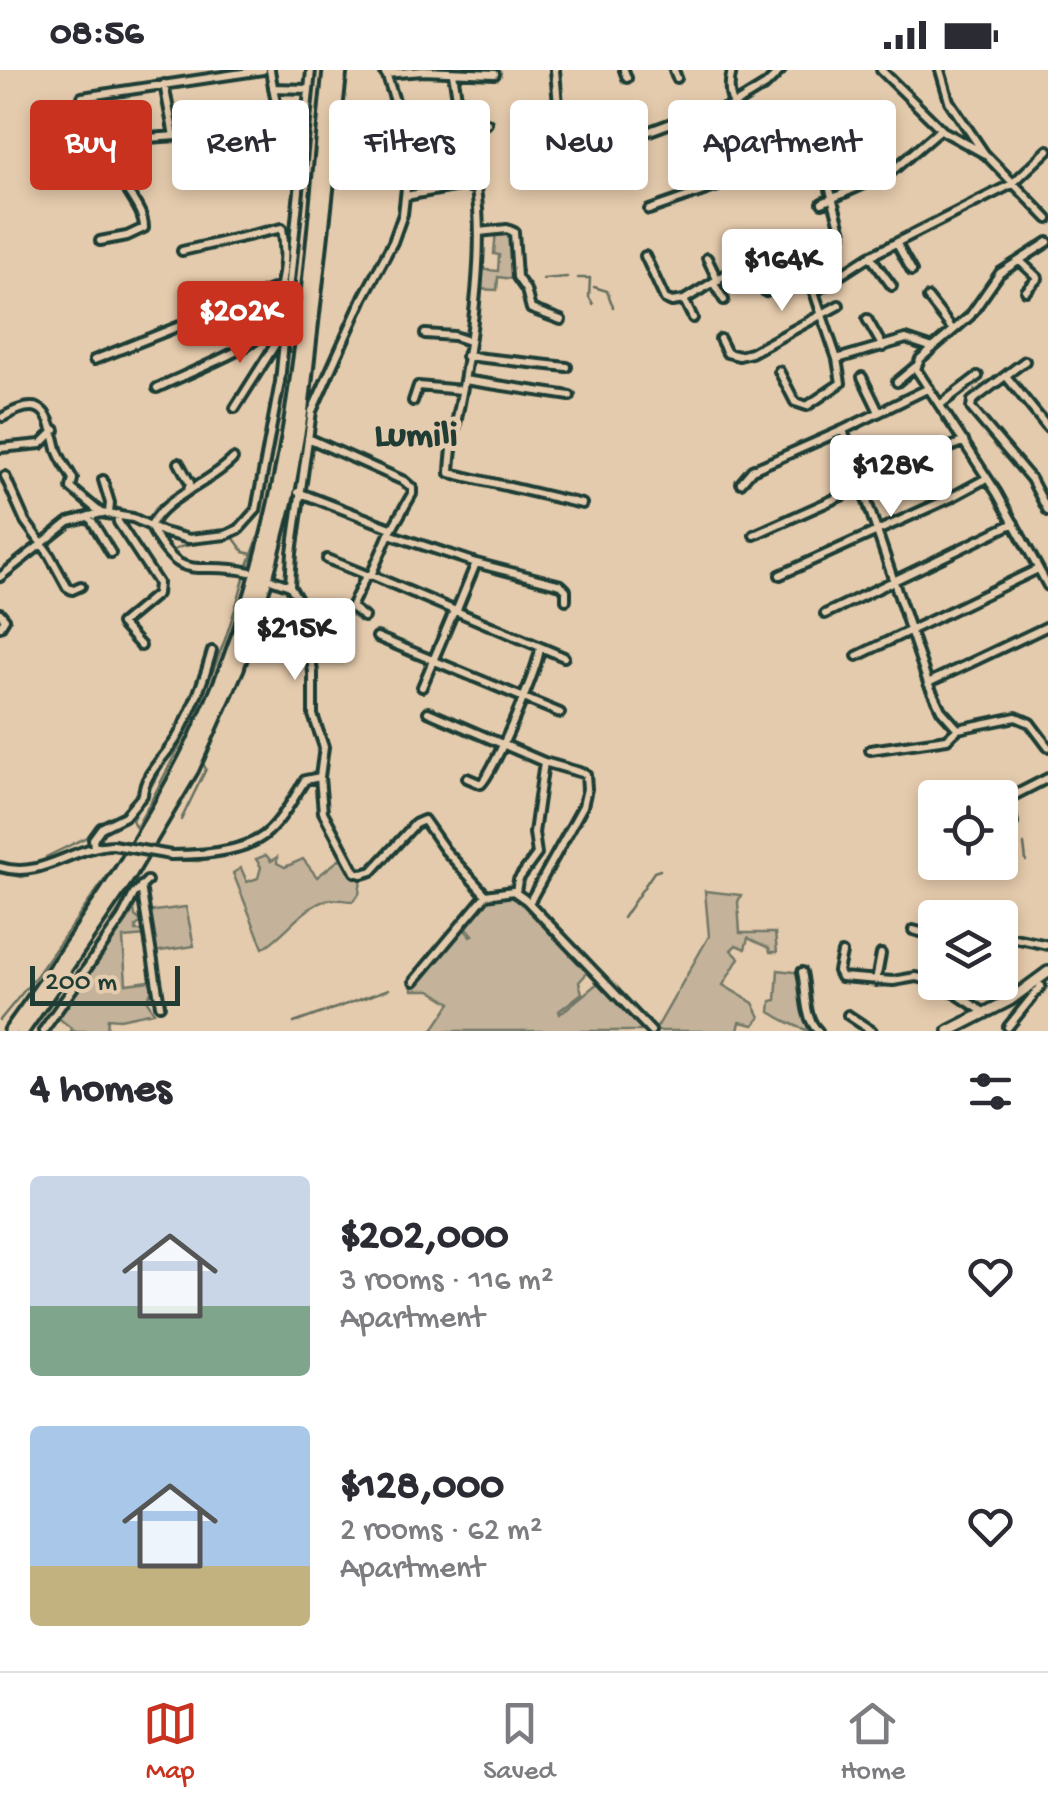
<!DOCTYPE html>
<meta charset="utf-8">
<style>
:root{--surface:#fff;--page:#f7f7f7;--text:#2b2b33;--muted:#7c7c81;--line:#e1e1e2;--accent:#c8321e}
body{margin:0;font-family:"Gochi Hand",sans-serif;background:var(--page);color:var(--text);height:100vh;display:flex;flex-direction:column;font-size:38px;white-space:nowrap}
*{box-sizing:border-box;margin:0}
p{font-size:32px;color:var(--muted)}
.icon{flex:none;width:55px;height:55px;fill:none;stroke:currentColor;stroke-width:2;stroke-linecap:round;stroke-linejoin:round}
.map{position:relative;height:961px;overflow:hidden}
.panel{display:flex;flex-direction:column;background:var(--surface);flex:1}
.panel>*{flex:none}
.banner{position:absolute;left:30px;top:30px;width:990px;height:90px;display:flex;gap:20px}
.fabs{position:absolute;left:918px;top:710px;display:grid;gap:20px}
.fabs a{display:grid;place-items:center;width:100px;height:100px;border-radius:10px;background:var(--surface);box-shadow:0 5px 15px #0003;font-size:50px}
.scale{position:absolute;left:30px;bottom:25px;width:150px;box-sizing:border-box;padding-left:10px;border:5px solid #1f3d34;border-top:0;font-size:28px;line-height:35px;white-space:nowrap;color:#1f3d34;-webkit-text-stroke:8px #e5cbad;paint-order:stroke}
.price{position:absolute;translate:-50% -85px;padding:0 22px;border-radius:10px;background:#fff;color:#222;font-size:32px;line-height:65px;filter:drop-shadow(0 2px 5px #0008)}
.price::after{content:'';position:absolute;left:50%;top:60px;width:30px;height:22px;margin-left:-15px;background:inherit;clip-path:polygon(0 0,100% 0,50% 100%)}
.price.current{background:var(--accent);color:#fff}
ul{padding:0;list-style:none}
li{display:flex;align-items:center;gap:30px;height:250px;padding:0 30px}
li span{display:grid;place-items:center;flex:none;width:280px;height:200px;border-radius:10px;color:#555}
li>.icon{margin-inline-start:auto}
span .icon{width:120px;height:120px;fill:#fffc;stroke-width:1}
li b{font-size:42px}
h2{display:flex;justify-content:space-between;align-items:center;height:120px;padding:0 30px;font-size:42px}
.tag{padding:0 35px;border-radius:10px;background:var(--surface);box-shadow:0 5px 15px #0003;font-size:35px;line-height:90px}
.tag.current{background:var(--accent);color:#fff}
.status{display:flex;justify-content:space-between;align-items:center;height:70px;padding:0 50px;background:var(--surface);direction:ltr}
.status svg{height:28px;fill:currentColor}
.tabs{display:flex;justify-content:space-around;align-items:center;height:140px;border-top:2px solid var(--line);background:var(--surface);font-size:28px;color:var(--muted)}
.tabs a{display:grid;justify-items:center;gap:5px}
.tabs .current{color:var(--accent)}
.map>svg:first-child{display:block}
.green{fill:#c4b39a;stroke:#727867;stroke-width:2.5}
.lines{fill:none;stroke-linecap:round;stroke-linejoin:round}
.stream{stroke:#666f5f;stroke-width:2.5}
.minor-casing{stroke:#1f3d34;stroke-width:14}
.major-casing{stroke:#1f3d34;stroke-width:16}
.highway-casing{stroke:#1f3d34;stroke-width:19}
.minor{stroke:#e5cbad;stroke-width:6}
.major{stroke:#e5cbad;stroke-width:9}
.highway{stroke:#e5cbad;stroke-width:11}
.minor-bridge-casing{stroke:#1f3d34;stroke-width:14;stroke-linecap:butt}
.minor-bridge{stroke:#e5cbad;stroke-width:6}
.labels{text-anchor:middle;stroke-width:10;stroke-linejoin:round;paint-order:stroke}
.quarter-label{font-size:38px;font-weight:bold;fill:#1f3d34;stroke:#e5cbad}
</style>
<div class="status"><b>08:56</b><svg viewBox="0 0 49 12"><path d="M0 12V9h3v3zM5 12V6h3v6zM10 12V3h3v9zM15 12V0h3v12zM26 1h20v11H26zM47 4h2v5h-2z"/></svg></div>
<div class="map">
<svg width="1048" height="961" viewBox="0 0 1048 961">
<rect width="100%" height="100%" fill="#e5cbad"/>
<filter id="ink" filterUnits="userSpaceOnUse"><feTurbulence type="fractalNoise" baseFrequency=".01" numOctaves="2"/><feDisplacementMap in="SourceGraphic" scale="20" xChannelSelector="R" yChannelSelector="G"/><feConvolveMatrix kernelMatrix="1 2 1 2 8 2 1 2 1" color-interpolation-filters="sRGB"/></filter>
<g filter="url(#ink)">
<path class="green" d="M496,160L511,161L516,206L512,209L498,207L497,220L475,219L477,199L498,201L499,185L494,184Z
M266,785L271,791L277,787V793L285,797L303,789L317,807L344,786L356,808L361,809L359,824L353,831C344,831 336,828 328,830C304,835 284,866 263,878L233,803L241,798L247,812L258,808L261,797L256,789Z
M705,821L741,825L738,832L740,863H775L777,882H770L769,878L748,868L745,879L736,875L731,880L739,888L723,915L753,933L760,947L754,955L740,952L738,961H655L709,866Z
M510,823L521,827L588,902L579,912L582,923L559,941L560,944L599,912L648,961H432L451,933L430,920H412V917L463,857L470,866L473,865L464,854L485,831Z
M186,837L194,876L153,882L147,842Z
M134,839L135,846L142,852L136,856V861H146L148,866L123,868L126,914L150,911L152,919L147,931L154,942L120,949L108,948L107,961H70L71,958L56,946L127,840Z
M778,900L801,903L806,924L805,950L813,961C803,961 779,948 770,942L771,931L776,930Z"/>
<g class="lines">
<path class="stream" d="M578,208H590L589,227L593,234
M543,209L567,207
M594,217L607,221L613,237
M268,358L271,339L269,336
M171,482L180,477L233,467L244,482L252,484
M247,498L263,455
M147,724L170,683
M181,750L206,699L202,692
M136,758C182,676 221,596 245,505
M137,760L132,750L143,730
M1024,774L1026,791
M49,790L88,775L91,771
M166,790L198,791L229,784
M47,791L46,787L91,765
M0,803L22,807L46,800
M497,821L510,817
M623,848L654,802L660,800
M0,950L37,905L115,795
M294,953L389,919
M38,961L138,812"/>
<defs>
<path id="minor" d="M624,0L627,8
M674,0L677,8
M732,0C724,34 737,37 756,59C763,67 767,87 770,99
M881,0L943,61L985,84L1048,149
M940,0L949,31L984,83
M453,3L461,52L466,55L487,53
M385,4L423,1L495,4
M164,14L174,66
M273,18L308,19
M82,27L263,0
M87,80L115,70L178,66L273,51L278,44L270,0
M819,80L842,163C833,176 811,171 802,187L837,289L906,269L933,278
M563,86L617,73L674,52L730,37L766,15L781,0
M530,105L560,98L563,94L555,0
M406,126L464,115L476,119C484,177 474,253 464,311C459,343 451,369 450,403L582,434
M822,133L891,102L941,59
M649,140L845,72L859,99
M479,162L507,159L514,162L517,207L526,220L531,239L561,250
M100,171L127,166L144,158C144,141 130,128 123,112C117,99 115,85 115,70
M1048,172L1000,203L970,246L920,289L916,299L997,423L1048,516
M897,174L912,201
M645,186L665,229L672,232L684,230L749,190L740,170
M870,186L892,216
M707,188L718,211
M1020,191L1038,208L1026,221
M743,195L766,222L805,203
M714,214L724,230
M814,222L870,186L1012,114L1048,80
M928,228L953,260
M684,230L693,248
M867,249L883,277
M425,264L454,266L469,271
M720,269L727,283L739,286L751,283L839,235
M466,286L567,297
M94,290L283,215
M1025,291L972,331L971,338L1031,409L1048,441
M779,301L795,332L807,336L841,313L837,289
M1006,306L1048,358
M862,307L879,342
M464,310L570,326
M897,312L915,297
M157,318C175,309 246,280 256,269C280,242 289,192 282,158L182,181
M929,318L843,360L928,613L941,640L958,659
M413,331L418,316L462,320
M941,334L978,306
M235,338L285,259
M3,347C45,323 49,345 57,379C60,390 68,399 73,409L71,418L101,443
M308,368L404,411L412,418V424L389,464L371,505L564,587
M0,378L41,374L55,360
M233,389C208,415 169,424 150,456C183,518 195,489 250,502
M179,393L190,413L188,421
M5,406L25,451L49,484L67,517L72,520L81,516
M103,410L110,433L109,443
M741,413L752,400L843,360
M298,422L391,458
M117,444L118,452L158,513L157,524L121,554L141,576
M89,446L111,483
M389,464L476,493L561,515L566,520V530
M754,465L964,371
M327,489L369,506
M780,505L950,428L987,408
M0,507L69,452L101,443L133,448L163,462L189,469L226,465L239,459L256,440L280,312L311,0
M273,510L290,516
M456,542L476,493
M0,543L5,549L0,557
M825,544L1014,453
M364,547L351,537L366,506
M377,567L560,643
M857,586L1038,499
M928,613L1048,556
M422,617L454,541
M428,642L544,692L534,763L537,784L518,810L516,822
M870,680L947,669L958,659L1016,647L1030,653L1048,677
M320,707L324,677L313,645V603L307,556L304,540L290,516L292,483L312,341L363,228L393,172L403,144L409,92L407,69L385,0
M467,708L481,714C495,699 538,598 540,578
M1000,755L1013,753L1009,734L1011,727L1048,708
M94,777L93,769L101,758L125,746L143,725C144,702 168,685 179,664C193,638 204,611 212,581
M171,785C200,785 247,783 269,761C284,747 294,727 305,710L320,707L323,742L355,802L362,804L372,801L415,754L424,750L445,780L486,825
M0,797C42,810 72,776 113,775
M141,816L160,935
M529,833L583,736L587,719L586,704L544,692
M913,860L935,866
M1000,865L1048,875
M842,883L838,901L841,907L893,911L916,907L935,911
M802,902C807,923 803,946 818,961
M414,911L486,825L513,821L526,830L651,961
M876,911L881,884
M938,912L985,943
M848,945L872,961
M1008,957L1041,916
M43,961L122,848L134,824L147,811"/>
<path id="major" d="M949,961L1010,930L1048,902"/>
<path id="highway" d="M11,961C86,856 162,750 213,631C299,433 308,212 330,0
M22,961L129,805L192,699L237,598L266,508L287,426L301,346L340,0"/>
</defs>
<use href="#minor" class="minor-casing"/>
<use href="#major" class="major-casing"/>
<use href="#highway" class="highway-casing"/>
<use href="#minor" class="minor"/>
<use href="#major" class="major"/>
<use href="#highway" class="highway"/>
<defs>
<path id="minor-bridge" d="M113,775L171,785"/>
</defs>
<use href="#minor-bridge" class="minor-bridge-casing"/>
<use href="#minor-bridge" class="minor-bridge"/>
</g>
</g>
<g class="labels">
<g class="quarter-label">
<text x="416" y="374">Lumili</text>
</g>
</g>
</svg>
<div class="fabs">
<a><svg class="icon" aria-label="locate" viewBox="0 0 24 24"><circle cx="12" cy="12" r="6"/><path d="M12 2v4M12 18v4M2 12h4M18 12h4"/></svg></a>
<a><svg class="icon" aria-label="layers" viewBox="0 0 24 24"><path d="M12 4l9 5-9 5-9-5zM3 14l9 5 9-5"/></svg></a>
</div>
<div class="scale">200 m</div>
<b class="price" style="left:782px;top:244px">$164K</b>
<b class="price current" style="left:240px;top:296px">$202K</b>
<b class="price" style="left:891px;top:450px">$128K</b>
<b class="price" style="left:295px;top:613px">$215K</b>
<div class="banner">
<a class="tag current">Buy</a>
<a class="tag">Rent</a>
<a class="tag">Filters</a>
<a class="tag">New</a>
<a class="tag">Apartment</a>
</div>
</div>
<section class="panel">
<h2>4 homes<svg class="icon" aria-label="filters" viewBox="0 0 24 24"><path d="M4 7h16M4 17h16"/><circle cx="9" cy="7" r="2"/><circle cx="15" cy="17" r="2"/></svg></h2>
<ul>
<li><span style="background:linear-gradient(#c9d6e8 65%,#7fa58c 0)"><svg class="icon" aria-label="home" viewBox="0 0 24 24"><path d="M3 11l9-7 9 7M6 9v11h12V9"/></svg></span><div><b>$202,000</b><p>3 rooms · 116 m²</p><p>Apartment</p></div><svg class="icon" aria-label="heart" viewBox="0 0 24 24"><path d="M12 20l-8-8c-3-5 5-10 8-4 3-6 11-1 8 4z"/></svg></li>
<li><span style="background:linear-gradient(#a9c7e8 70%,#c2b280 0)"><svg class="icon" aria-label="home" viewBox="0 0 24 24"><path d="M3 11l9-7 9 7M6 9v11h12V9"/></svg></span><div><b>$128,000</b><p>2 rooms · 62 m²</p><p>Apartment</p></div><svg class="icon" aria-label="heart" viewBox="0 0 24 24"><path d="M12 20l-8-8c-3-5 5-10 8-4 3-6 11-1 8 4z"/></svg></li>
</ul>
</section>
<nav class="tabs">
<a class="current"><svg class="icon" aria-label="map" viewBox="0 0 24 24"><path d="M3 6l6-2 6 2 6-2v14l-6 2-6-2-6 2zM9 4v14M15 6v14"/></svg>Map</a>
<a><svg class="icon" aria-label="saved" viewBox="0 0 24 24"><path d="M7 4h10v16l-5-4-5 4z"/></svg>Saved</a>
<a><svg class="icon" aria-label="home" viewBox="0 0 24 24"><path d="M3 11l9-7 9 7M6 9v11h12V9"/></svg>Home</a>
</nav>
